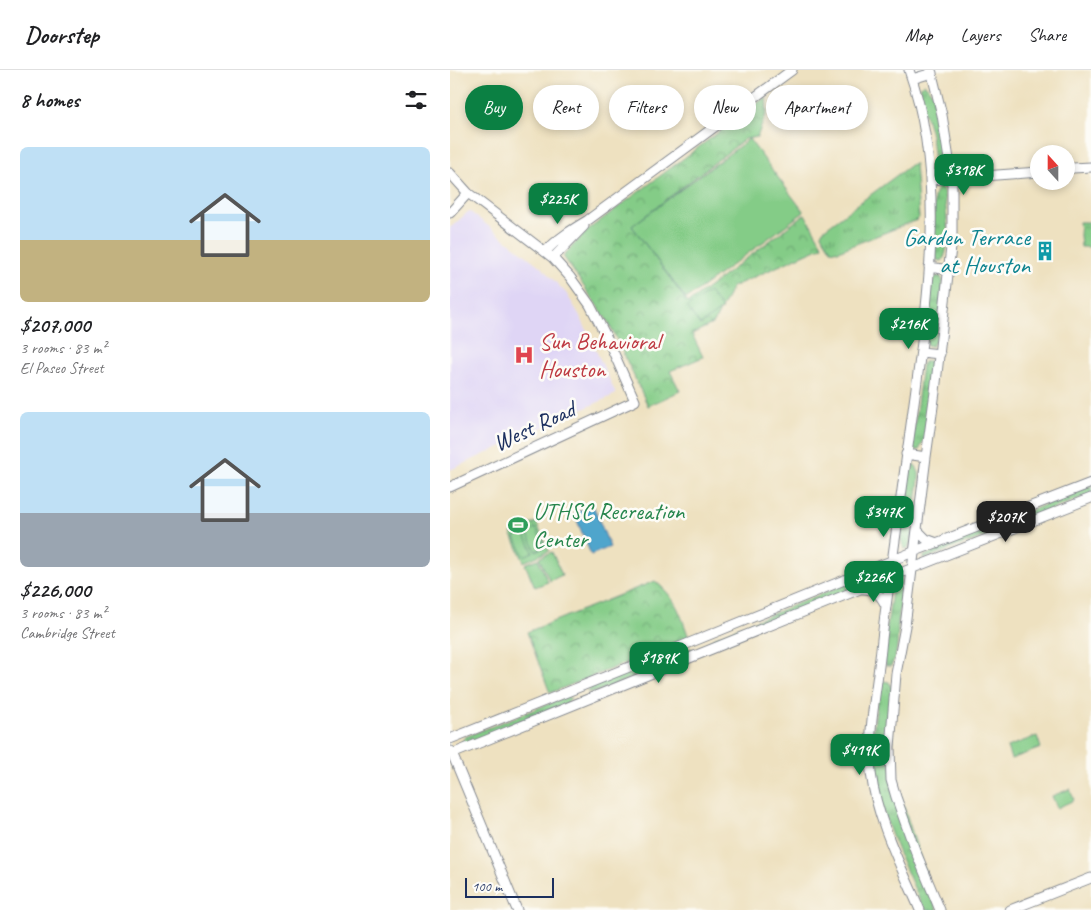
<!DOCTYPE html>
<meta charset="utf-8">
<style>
:root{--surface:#fff;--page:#f6f6f6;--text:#202124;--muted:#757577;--line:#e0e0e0;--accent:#0b8043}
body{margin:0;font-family:Caveat,sans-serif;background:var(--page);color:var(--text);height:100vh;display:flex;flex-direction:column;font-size:19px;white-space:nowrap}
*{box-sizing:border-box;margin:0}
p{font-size:16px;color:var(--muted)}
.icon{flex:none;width:28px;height:28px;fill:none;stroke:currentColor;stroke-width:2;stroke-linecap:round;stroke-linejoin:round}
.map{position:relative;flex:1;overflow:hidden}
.drawer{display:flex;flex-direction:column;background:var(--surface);width:450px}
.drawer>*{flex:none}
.top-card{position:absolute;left:15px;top:15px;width:475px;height:45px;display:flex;gap:10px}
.needle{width:32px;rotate:339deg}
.tools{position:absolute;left:580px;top:75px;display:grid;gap:10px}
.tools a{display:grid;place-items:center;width:45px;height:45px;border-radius:50%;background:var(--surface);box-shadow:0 2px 8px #0003;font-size:25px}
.scale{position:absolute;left:15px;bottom:12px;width:89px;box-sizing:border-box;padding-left:5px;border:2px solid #1b2f5e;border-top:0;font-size:14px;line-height:18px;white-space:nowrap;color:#1b2f5e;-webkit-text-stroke:4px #fdfcf7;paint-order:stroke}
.price{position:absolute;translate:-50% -42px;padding:0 11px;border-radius:10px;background:var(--accent);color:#fff;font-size:16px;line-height:32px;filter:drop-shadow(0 1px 2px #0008)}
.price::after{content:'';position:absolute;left:50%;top:30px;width:15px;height:11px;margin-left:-8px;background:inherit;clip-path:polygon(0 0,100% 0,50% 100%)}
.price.on{background:#222;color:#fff}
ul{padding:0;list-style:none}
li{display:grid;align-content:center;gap:10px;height:265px;padding:0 20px}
li span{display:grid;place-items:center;height:155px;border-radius:8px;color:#555}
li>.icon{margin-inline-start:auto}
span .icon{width:90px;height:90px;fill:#fffc;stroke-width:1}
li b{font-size:21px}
h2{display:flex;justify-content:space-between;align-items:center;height:60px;padding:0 20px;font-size:21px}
.tag{padding:0 18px;border-radius:22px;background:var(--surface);box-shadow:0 2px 8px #0003;font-size:18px;line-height:45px}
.tag.on{background:var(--accent);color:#fff}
header{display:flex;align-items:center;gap:30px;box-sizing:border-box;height:70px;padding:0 25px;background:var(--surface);border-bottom:1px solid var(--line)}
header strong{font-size:24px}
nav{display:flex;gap:28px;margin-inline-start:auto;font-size:18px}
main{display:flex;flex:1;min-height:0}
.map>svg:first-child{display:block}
.built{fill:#dfd5f5}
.grass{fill:url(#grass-tufts);stroke:#507e72}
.park{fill:url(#park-crowns);stroke:#507e72}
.garden{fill:#84cc87;stroke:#507e72}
.water{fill:#4fa5cc;stroke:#356a95}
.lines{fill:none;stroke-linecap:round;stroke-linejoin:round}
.minor-casing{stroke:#84888f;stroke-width:11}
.minor{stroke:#fff;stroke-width:9}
.labels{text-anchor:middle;stroke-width:5;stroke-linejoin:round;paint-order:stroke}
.culture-label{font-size:24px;fill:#0d838f;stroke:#fdfcf7;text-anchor:end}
.health-label{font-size:24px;fill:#be3a42;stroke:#fdfcf7;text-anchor:start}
.street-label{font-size:24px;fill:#1b2f5e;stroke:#fdfcf7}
.leisure-label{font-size:24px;fill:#27864d;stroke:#fdfcf7;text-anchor:start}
</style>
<header>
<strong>Doorstep</strong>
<nav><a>Map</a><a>Layers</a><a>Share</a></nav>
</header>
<main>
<section class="drawer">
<h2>8 homes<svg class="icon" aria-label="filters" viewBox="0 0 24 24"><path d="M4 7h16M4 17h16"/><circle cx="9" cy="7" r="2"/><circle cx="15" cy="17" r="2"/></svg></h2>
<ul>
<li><span style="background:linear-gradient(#bfe0f5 60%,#c2b280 0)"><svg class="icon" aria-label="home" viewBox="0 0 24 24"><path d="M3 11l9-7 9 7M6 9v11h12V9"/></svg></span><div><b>$207,000</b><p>3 rooms · 83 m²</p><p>El Paseo Street</p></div></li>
<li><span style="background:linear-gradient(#bfe0f5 65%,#9aa5b1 0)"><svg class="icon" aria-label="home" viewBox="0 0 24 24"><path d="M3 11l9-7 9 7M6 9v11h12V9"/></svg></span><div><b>$226,000</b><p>3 rooms · 83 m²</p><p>Cambridge Street</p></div></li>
</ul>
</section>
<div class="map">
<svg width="641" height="840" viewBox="0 0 641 840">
<defs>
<pattern id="grass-tufts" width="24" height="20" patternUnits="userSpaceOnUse" patternTransform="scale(1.25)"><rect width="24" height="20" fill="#84cc87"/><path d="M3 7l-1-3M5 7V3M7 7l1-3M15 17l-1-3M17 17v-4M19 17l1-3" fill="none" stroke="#6ba672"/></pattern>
<pattern id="park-crowns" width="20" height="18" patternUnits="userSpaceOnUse" patternTransform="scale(1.25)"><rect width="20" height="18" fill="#84cc87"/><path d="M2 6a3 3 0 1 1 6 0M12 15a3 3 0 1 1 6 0" fill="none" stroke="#6ba672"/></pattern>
</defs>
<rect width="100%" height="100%" fill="#fdfcf7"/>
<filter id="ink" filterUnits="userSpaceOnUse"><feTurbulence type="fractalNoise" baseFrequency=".02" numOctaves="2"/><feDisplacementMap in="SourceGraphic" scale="10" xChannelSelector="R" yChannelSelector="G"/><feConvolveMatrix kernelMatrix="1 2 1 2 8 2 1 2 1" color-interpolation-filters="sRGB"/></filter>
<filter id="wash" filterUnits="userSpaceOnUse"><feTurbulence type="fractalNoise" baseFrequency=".0096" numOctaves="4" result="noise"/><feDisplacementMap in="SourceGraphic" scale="20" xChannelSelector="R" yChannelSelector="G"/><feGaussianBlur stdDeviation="1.12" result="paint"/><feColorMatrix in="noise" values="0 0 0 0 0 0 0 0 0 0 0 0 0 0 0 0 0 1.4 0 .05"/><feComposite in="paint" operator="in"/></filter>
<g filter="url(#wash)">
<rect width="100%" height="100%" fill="#eee1c0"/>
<path class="built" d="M19,141L91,197L116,223L130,246L166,324L0,400V158Z"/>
<path class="grass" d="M475,14L483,24L489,52L494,80V91L492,100H488C482,90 483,77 481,65C478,48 467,32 471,15Z
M462,94H465L469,148L467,150L388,181L381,180L371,164L373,160Z
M487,118H491L494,123C496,140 502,177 492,191L487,190L484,180V127Z
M629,152H640L641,177H631Z
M486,206L491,207L493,212L487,267L482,276L477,275L475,268L482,212Z
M475,291H480L482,297V309L475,369L469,380H464L462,376L472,295Z
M461,395L466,396L469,403V409L462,467L458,478L454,479L451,469L456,404Z
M641,416V424L556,457L554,453L563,448Z
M533,459H540L541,461L538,465L474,489V486L501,475L528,461Z
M428,502L429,506L411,512L383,527L265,574L258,573L264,568L273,564L413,507Z
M445,512H449C453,526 449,539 448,553C447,567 449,583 441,596H436L433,585L442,521Z
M237,578L244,579L242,584L145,622H137L141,617Z
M433,611L439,612L442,618L437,684L487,840H474C450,785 423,735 423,673C423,655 427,635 430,616Z
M116,627L121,628L117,633L19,674L12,672L15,667Z"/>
<path class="park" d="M316,27L317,42L307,67L295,69L182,156L238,233L355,144L373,176L282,217L264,253L242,264L253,287L220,301L230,321L198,336L159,253L113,186L139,159Z
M86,452L99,481L74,492L61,463Z
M205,511C227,529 230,543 239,568L100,623L77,562Z"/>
<path class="garden" d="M299,69L354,142L236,229L182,156Z
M259,222L272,239L250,255L237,237Z
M86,458L95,477L86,481L77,462Z
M74,463L83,482L74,486L65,467Z
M102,482L112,505L100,511L89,488Z
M88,489L98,512L85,517L75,494Z
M587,666L591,678L561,689L557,677Z
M620,719L624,730L607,738L602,726Z"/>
<path class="water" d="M143,435L160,477L141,485L124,443Z"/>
</g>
<g filter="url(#ink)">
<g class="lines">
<defs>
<path id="minor" d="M459,0C497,108 478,229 463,340C456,388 450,437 443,485C439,516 434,547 431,579C427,619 417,662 421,703C427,751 451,796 470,840
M481,0L492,45L502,108V168L485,322L476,387L455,556L446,604L440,677L441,710L446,727L465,780L490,840
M462,9L482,3
M616,100L623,98L641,97
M0,103L18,123L103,188L120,207L140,235L158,270L185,331L0,417
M480,110L589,102
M0,143L18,123
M95,182C108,168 123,159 138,150L342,0
M103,188L134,156
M479,197L499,200
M471,282L490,284
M456,384L476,387
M467,460L476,469L487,473
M413,519C425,519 431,525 436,536
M0,669L249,569L463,482L641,413
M1,681L67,840
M2,684L430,511L641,428
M560,840L641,808"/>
</defs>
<use href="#minor" class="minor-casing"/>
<use href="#minor" class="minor"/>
</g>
</g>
<defs>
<symbol id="building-bare" viewBox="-9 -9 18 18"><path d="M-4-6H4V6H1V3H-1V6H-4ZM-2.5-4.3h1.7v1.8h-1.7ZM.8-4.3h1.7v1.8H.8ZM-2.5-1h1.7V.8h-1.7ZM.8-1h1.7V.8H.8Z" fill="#0f9aa8" stroke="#fdfcf7" stroke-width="2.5" paint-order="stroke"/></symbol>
<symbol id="hospital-bare" viewBox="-9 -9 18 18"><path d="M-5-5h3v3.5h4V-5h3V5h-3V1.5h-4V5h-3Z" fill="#e0444e" stroke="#fdfcf7" stroke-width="2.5" paint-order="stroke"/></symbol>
<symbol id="stadium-bare" viewBox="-9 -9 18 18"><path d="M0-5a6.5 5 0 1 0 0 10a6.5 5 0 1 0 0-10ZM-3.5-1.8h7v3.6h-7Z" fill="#2e9e5b" stroke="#fdfcf7" stroke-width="2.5" paint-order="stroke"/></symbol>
</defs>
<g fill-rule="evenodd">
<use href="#building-bare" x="581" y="167" width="28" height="28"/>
<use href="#hospital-bare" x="60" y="271" width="28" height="28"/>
<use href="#stadium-bare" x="54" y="441" width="28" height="28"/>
</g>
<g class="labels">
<g class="culture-label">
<text x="580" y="175">Garden Terrace<tspan x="580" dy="28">at Houston</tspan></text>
</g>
<g class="health-label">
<text x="89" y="279">Sun Behavioral<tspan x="89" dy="28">Houston</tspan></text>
</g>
<g class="street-label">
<text transform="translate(84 356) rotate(-25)" y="8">West Road</text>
</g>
<g class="leisure-label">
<text x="83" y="449">UTHSC Recreation<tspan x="83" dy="28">Center</tspan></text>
</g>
</g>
</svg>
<div class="tools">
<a><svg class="needle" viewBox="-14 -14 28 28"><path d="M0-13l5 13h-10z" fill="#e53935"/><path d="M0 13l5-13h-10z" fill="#757577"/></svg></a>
</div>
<div class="scale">100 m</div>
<b class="price" style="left:514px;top:126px">$318K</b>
<b class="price" style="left:108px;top:155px">$225K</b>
<b class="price" style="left:459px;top:280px">$216K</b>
<b class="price" style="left:434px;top:468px">$347K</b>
<b class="price on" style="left:556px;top:473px">$207K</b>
<b class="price" style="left:424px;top:533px">$226K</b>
<b class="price" style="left:209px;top:614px">$189K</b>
<b class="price" style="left:410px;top:706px">$419K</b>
<div class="top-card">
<a class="tag on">Buy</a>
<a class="tag">Rent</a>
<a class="tag">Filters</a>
<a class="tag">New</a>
<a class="tag">Apartment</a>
</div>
</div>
</main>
